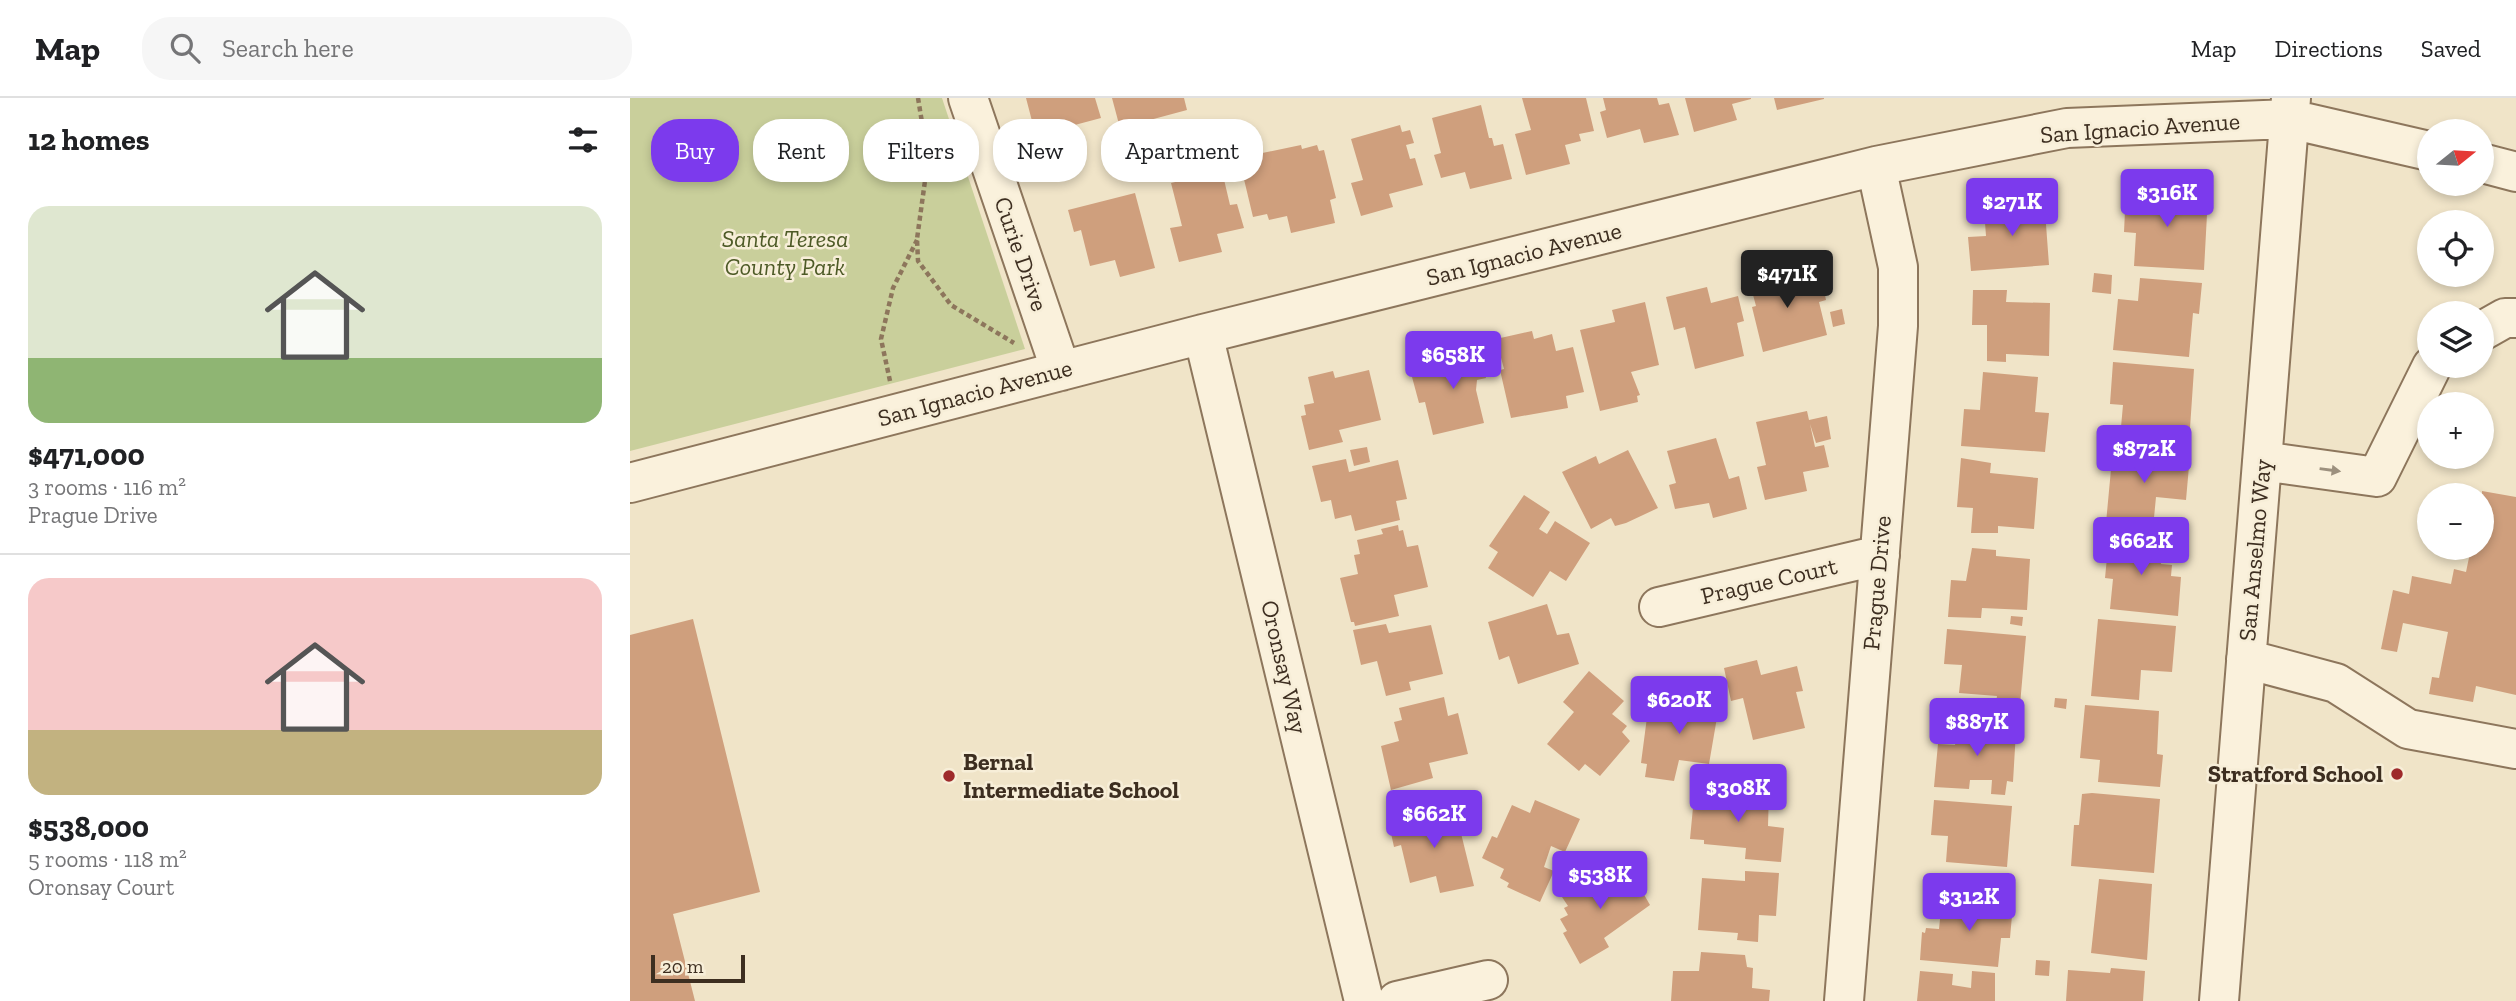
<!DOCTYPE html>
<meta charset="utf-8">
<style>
:root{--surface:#fff;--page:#f6f6f6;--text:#202124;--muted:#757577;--line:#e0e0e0;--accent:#7c3aed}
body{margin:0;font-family:"Zilla Slab",serif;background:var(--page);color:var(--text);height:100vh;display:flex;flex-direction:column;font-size:26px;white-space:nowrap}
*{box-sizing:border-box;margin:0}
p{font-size:23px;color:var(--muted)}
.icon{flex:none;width:38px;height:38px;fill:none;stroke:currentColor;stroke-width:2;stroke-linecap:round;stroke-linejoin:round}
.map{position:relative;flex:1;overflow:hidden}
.panel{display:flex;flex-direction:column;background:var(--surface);width:630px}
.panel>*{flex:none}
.top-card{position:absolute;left:21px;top:21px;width:665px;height:63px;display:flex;gap:14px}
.needle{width:46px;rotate:72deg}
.controls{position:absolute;left:1787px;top:21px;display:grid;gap:14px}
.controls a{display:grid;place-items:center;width:77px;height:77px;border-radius:50%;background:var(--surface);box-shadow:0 4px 10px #0003;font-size:35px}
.scale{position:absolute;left:21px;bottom:18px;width:94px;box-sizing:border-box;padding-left:7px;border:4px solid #3d2e20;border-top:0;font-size:19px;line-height:24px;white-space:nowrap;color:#3d2e20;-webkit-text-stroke:5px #f7eed8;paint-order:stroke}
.price{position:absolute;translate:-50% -60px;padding:0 16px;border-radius:7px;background:var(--accent);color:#fff;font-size:23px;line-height:46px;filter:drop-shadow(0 2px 4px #0008)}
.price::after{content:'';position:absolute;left:50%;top:42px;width:21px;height:16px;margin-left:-10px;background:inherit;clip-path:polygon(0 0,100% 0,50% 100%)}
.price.current{background:#222;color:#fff}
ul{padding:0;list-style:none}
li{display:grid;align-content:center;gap:14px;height:371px;padding:0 28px}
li+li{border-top:2px solid var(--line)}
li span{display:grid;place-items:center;height:217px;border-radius:21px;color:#555}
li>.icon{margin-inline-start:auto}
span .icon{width:126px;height:126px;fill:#fffc;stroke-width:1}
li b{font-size:30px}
h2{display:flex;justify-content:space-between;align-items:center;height:84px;padding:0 28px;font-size:30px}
.chip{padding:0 24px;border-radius:28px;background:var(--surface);box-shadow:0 4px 10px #0003;font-size:24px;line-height:63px}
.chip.current{background:var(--accent);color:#fff}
header{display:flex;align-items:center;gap:42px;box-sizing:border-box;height:98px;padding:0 35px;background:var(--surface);border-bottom:2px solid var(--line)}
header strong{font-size:33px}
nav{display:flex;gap:38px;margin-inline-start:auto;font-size:24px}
.search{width:490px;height:63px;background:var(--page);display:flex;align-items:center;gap:18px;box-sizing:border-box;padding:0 24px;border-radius:28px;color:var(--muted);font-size:26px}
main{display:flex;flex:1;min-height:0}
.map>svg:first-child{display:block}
.green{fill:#c9cf9b}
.building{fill:#cf9f7d}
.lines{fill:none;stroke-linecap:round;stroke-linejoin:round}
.minor-casing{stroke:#8d765c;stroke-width:42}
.path{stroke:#8d765c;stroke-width:4.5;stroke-dasharray:5 3.5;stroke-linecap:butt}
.minor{stroke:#faf1dc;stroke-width:38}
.oneway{fill:#9c907e}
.poi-dot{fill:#9e2a2b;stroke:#f7eed8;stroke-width:2.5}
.labels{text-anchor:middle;stroke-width:5;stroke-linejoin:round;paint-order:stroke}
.street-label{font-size:24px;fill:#3d2e20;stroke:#f7eed8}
.park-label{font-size:24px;font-style:italic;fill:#4d5a26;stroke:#f7eed8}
.poi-label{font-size:24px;font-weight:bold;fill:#3d2e20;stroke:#f7eed8;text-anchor:start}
</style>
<header>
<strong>Map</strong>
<div class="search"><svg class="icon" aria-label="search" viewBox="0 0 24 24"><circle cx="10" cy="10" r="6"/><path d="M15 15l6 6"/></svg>Search here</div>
<nav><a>Map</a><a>Directions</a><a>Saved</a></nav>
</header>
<main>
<section class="panel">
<h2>12 homes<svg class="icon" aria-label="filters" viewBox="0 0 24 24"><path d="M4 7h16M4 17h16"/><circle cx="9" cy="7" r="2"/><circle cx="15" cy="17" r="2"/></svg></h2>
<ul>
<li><span style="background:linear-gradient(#dfe7d0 70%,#8fb573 0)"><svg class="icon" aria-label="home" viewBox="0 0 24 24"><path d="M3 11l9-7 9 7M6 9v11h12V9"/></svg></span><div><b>$471,000</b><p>3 rooms · 116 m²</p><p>Prague Drive</p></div></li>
<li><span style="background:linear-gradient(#f6c9c9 70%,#c2b280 0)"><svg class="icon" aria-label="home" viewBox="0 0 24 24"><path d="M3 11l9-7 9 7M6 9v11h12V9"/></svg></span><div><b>$538,000</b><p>5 rooms · 118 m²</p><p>Oronsay Court</p></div></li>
</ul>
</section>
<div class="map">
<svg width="1886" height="903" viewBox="0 0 1886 903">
<rect width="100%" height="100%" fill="#f0e4c8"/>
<path class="green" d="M0,0H312L395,251L0,353Z"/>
<path class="building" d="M396,0H465L471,20L441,28L443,37L436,38L440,52L418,58L415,45L408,46Z
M482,0H554L557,12L490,30Z
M892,0H956L964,33L949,36L951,43L935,47L940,66L896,77L885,36L901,32Z
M973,0H1027L1029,7L1039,5L1049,37L1014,45L1010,31L977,40L970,14L976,12Z
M1055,0H1121V1L1102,6L1107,22L1064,34Z
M1144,0H1194V1L1147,12Z
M851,7L859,40H862L864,48L873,46L882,81L840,91L835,74L811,80L804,57L811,55L802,20Z
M770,27L772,34L780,32L784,45L776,47L780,61L785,60L793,87L759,96L763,109L731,118L721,85L733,82L721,41Z
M671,47L672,51L687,47L689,53L694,52L706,100L700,102L705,125L661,135L657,118L639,122L637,116L623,119L612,73L616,72L613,59Z
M592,73L600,107L607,106L614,130L587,136L592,154L549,164L540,130L552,128L541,85Z
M1531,79L1548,81L1547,93L1530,92Z
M1496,92L1578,98L1574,172L1504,168L1506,135L1494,134Z
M505,95L525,170L490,179L485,162L460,168L451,132L444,134L438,112Z
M1414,99L1419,167L1341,173L1338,139L1356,138L1354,111L1391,108L1390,101Z
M1151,170L1155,187L1191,178L1196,202L1189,204L1197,237L1133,254L1122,209L1126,208L1118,178Z
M1464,175L1482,177L1481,196L1462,194Z
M1510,180L1572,185L1569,216L1563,215L1559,259L1483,252L1488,201L1508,203Z
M1077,189L1081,205L1108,198L1114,223L1107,225L1114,258L1065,271L1055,229L1044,232L1036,199Z
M1343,192H1377L1376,204L1420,205L1419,258L1376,256V264L1357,263V227H1342Z
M1015,204L1029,267L1001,274L1010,297L1007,298L1008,304L970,313L950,232L985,224L982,212Z
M1212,211L1215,226L1203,229L1200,214Z
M902,233L904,241L922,236L926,253L943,249L954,294L936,298L938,310L881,320L870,272L874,271L866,241Z
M849,246L856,280L847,282L846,292L854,325L803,337L795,304L789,305L782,279L817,270L814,255Z
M1483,264L1564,271L1559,345L1490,340L1493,307L1480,306Z
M739,272L751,322L709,332L713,344L679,352L671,318L676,317L674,307L684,305L678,279L703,273L705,280Z
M1353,274L1408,279L1405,314L1419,315L1415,354L1331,348L1334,311L1350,312Z
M1177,313L1179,322L1197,318L1201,341L1186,345L1180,326L1185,349L1194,347L1199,369L1173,374L1177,393L1135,402L1127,369L1136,367L1126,324Z
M1086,340L1099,381L1109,378L1117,411L1083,420L1079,405L1045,411L1039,387L1046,385L1037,353Z
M737,349L740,364L724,368L720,352Z
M1483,350L1560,357L1556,402L1526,399L1523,430L1476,425Z
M998,352L1028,410L996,425L985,428L981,420L961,431L932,374L966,358L969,366Z
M1331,360L1361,365L1360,375L1408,380L1404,431L1368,428V435H1341L1343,410L1327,409Z
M716,361L719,374L768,362L777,401L766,403L770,422L725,433L721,417L705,421L701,402L691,404L682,368Z
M1852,393L1886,399V597L1846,588L1843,604L1799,596L1802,579L1809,580L1818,534L1773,525L1767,554L1751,551L1763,492L1779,496L1782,478L1821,486L1824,471L1836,474L1841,450H1852Z
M894,397L920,414L909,431L917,436L925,423L960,445L936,483L920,473L903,499L858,470L868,454L859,448Z
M768,427L769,433L773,432L777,449L788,447L798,489L764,497L769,518L725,528L724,524H721L710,480L728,476L724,457L730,456L727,442L753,436L751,431Z
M1489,437L1534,441L1531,466L1542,467L1541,478L1551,479L1548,518L1480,511L1483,481L1475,480L1479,439L1489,440Z
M1342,450L1366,452V458L1400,461L1397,512L1352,510L1351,520L1318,519L1321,482L1336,483Z
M917,506L927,537L939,535L949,566L888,586L879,558L869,562L858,524Z
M1381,518L1393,519L1392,528L1380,526Z
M63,521L130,794L43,816L65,903H0V537Z
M1468,521L1546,528L1542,574L1511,572L1509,602L1461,598Z
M756,526L759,535L801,527L813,576L779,584L781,592L756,598L747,563L731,567L723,532Z
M1317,531L1396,538L1390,607L1366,605L1367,598L1329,595L1332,567L1314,566Z
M1127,562L1131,577L1167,568L1173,593L1166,594L1175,630L1123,642L1113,600L1101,603L1094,570Z
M959,573L994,603L982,616L997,628L992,634L1000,643L970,678L955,666L949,673L917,646L944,614L933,604Z
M1055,597L1090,602L1079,666L1049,662L1044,683L1015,679L1017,666L1011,665L1019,604L1053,609Z
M814,599L818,618L828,615L838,656L799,665L803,680L761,692L751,648L769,643L764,624L772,622L769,610Z
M1425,600L1437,601L1436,611L1424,609Z
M1455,607L1529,613L1527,656L1533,657L1530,689L1468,684L1470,662L1450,660Z
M1328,620L1352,623L1351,630L1386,633L1383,684L1377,683L1375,697L1361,696L1362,682H1340L1339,691L1304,689L1308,646L1325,647Z
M1114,691L1139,693L1138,728L1154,730L1151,764L1115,761L1116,750L1074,746V742L1060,741L1064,699L1078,701L1079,694L1113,698Z
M1462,695L1530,701L1524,775L1441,768L1444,727H1449L1452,696Z
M905,702L950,721L935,754L921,748L914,769L924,773L910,804L877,789L879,785L870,780L874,771L852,760L862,738L867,740L882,707L900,715Z
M1304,702L1382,708L1377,769L1316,764L1318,738L1301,737Z
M825,711L844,788L810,795L806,778L780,785L771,747L764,749L759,726Z
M960,758L969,769L957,779L948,768Z
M997,767L1020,807L974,840L979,849L950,866L933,835L937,833L930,821L938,817L934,810L938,808L930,796L952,783L956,790Z
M1115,773L1149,775L1146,818L1129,817L1128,844L1107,842L1108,835L1068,832L1072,780L1115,783Z
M1469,781L1522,786L1517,862L1461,855Z
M1352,799L1374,801V805L1383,806L1380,840H1371L1368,869L1290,862L1292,834L1295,835L1296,830L1309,831L1312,802L1351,806Z
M1071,854L1115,857L1117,869L1123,870L1122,890L1140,892L1139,903H1041L1043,873H1069Z
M1406,862L1420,863L1419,878L1405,877Z
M1481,870L1515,873L1513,903H1436L1438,872L1480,875Z
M1290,873L1323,876L1322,887L1341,890L1342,873L1365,875V903H1287Z"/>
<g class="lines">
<defs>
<path id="minor" d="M338,0L431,273
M1852,65L1886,74
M1852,233L1875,220H1886
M573,236L734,903
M1632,363L1747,379L1802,268
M0,385L573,236L1246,68L1437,30L1660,21L1799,53
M1029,509L1250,457
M1616,561L1706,585L1778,631L1886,651
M767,903L858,882
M1214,903L1268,228V169L1246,68
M1589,903L1661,0"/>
</defs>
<use href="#minor" class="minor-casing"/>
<path class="path" d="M288,0L298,61L287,141L288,163L321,207L384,245
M260,283L251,241L263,190L287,142"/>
<use href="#minor" class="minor"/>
</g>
<defs><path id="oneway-solid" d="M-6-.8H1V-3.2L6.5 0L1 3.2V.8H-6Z" transform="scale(1.75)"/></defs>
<use class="oneway" href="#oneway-solid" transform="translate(1700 372) rotate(8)"/>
<g class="poi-dot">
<circle cx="1767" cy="676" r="7"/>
<circle cx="319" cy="678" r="7"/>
</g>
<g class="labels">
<g class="street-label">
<text transform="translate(1510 30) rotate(-4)" y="8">San Ignacio Avenue</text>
<text transform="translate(391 156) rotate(71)" y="8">Curie Drive</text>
<text transform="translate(894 156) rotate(-14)" y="8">San Ignacio Avenue</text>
<text transform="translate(345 295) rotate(-15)" y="8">San Ignacio Avenue</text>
<text transform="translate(1625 452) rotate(-85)" y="8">San Anselmo Way</text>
<text transform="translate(1139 483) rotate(-13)" y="8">Prague Court</text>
<text transform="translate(1247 485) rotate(-85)" y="8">Prague Drive</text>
<text transform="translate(654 569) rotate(77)" y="8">Oronsay Way</text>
</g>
<g class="park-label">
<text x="155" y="149">Santa Teresa<tspan x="155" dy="28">County Park</tspan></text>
</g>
<g class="poi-label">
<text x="333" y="672">Bernal<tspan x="333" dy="28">Intermediate School</tspan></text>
<text x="1753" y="684" text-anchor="end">Stratford School</text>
</g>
</g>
</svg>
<div class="controls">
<a><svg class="needle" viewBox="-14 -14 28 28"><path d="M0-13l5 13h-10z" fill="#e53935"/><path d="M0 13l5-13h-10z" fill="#757577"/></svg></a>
<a><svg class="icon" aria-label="locate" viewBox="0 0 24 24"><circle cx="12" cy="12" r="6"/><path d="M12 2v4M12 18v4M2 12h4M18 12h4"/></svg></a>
<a><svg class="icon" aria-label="layers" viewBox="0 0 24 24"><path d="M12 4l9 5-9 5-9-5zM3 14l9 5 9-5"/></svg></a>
<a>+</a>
<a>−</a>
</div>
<div class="scale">20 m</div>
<b class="price" style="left:1537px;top:131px">$316K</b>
<b class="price" style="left:1382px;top:140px">$271K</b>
<b class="price current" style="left:1157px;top:212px">$471K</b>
<b class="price" style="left:823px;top:293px">$658K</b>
<b class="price" style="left:1514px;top:387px">$872K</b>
<b class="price" style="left:1511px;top:479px">$662K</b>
<b class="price" style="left:1049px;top:638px">$620K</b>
<b class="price" style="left:1347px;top:660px">$887K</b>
<b class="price" style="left:1108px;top:726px">$308K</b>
<b class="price" style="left:804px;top:752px">$662K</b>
<b class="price" style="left:970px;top:813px">$538K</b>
<b class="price" style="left:1339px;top:835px">$312K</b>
<div class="top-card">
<a class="chip current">Buy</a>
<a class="chip">Rent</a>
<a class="chip">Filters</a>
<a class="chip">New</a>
<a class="chip">Apartment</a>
</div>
</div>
</main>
